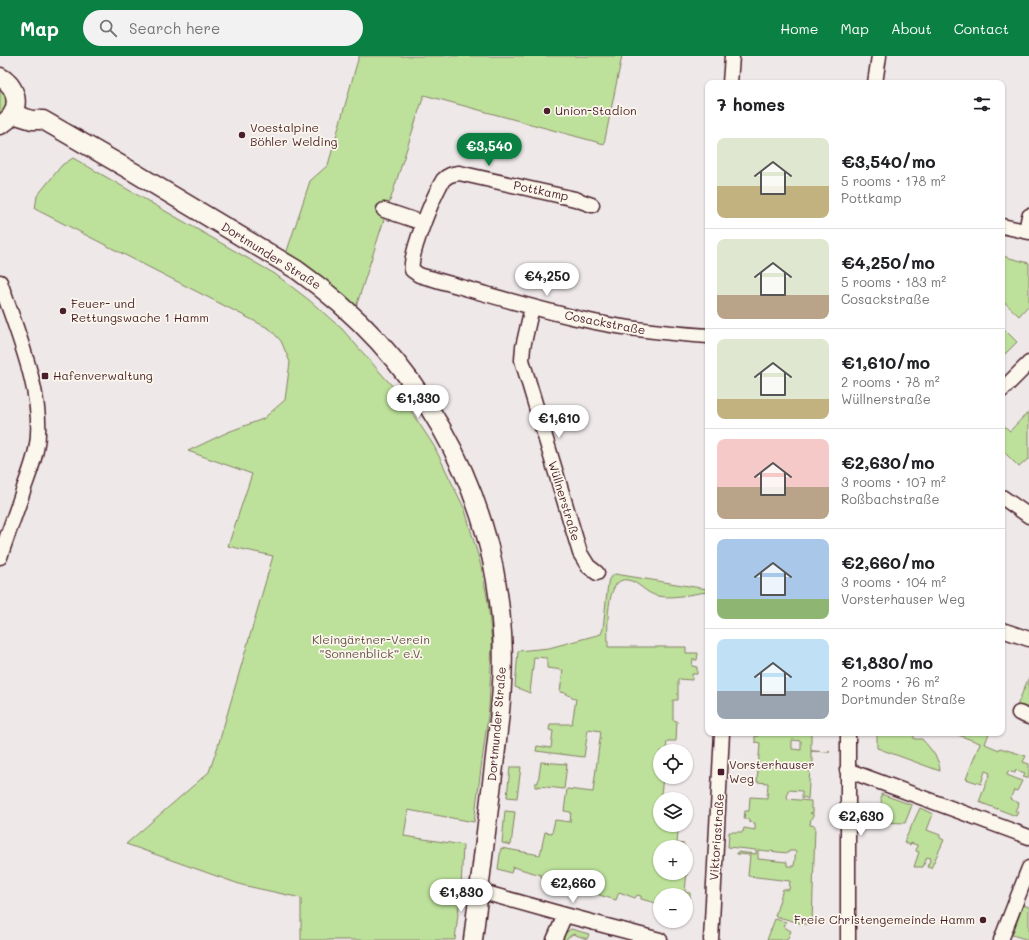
<!DOCTYPE html>
<meta charset="utf-8">
<style>
:root{--surface:#fff;--page:#f2f2f2;--text:#202124;--muted:#757577;--line:#e0e0e0;--accent:#0b8043}
body{margin:0;font-family:Mali,sans-serif;background:var(--page);color:var(--text);height:100vh;display:flex;flex-direction:column;font-size:15px;white-space:nowrap}
*{box-sizing:border-box;margin:0}
p{font-size:13px;color:var(--muted)}
.icon{flex:none;width:22px;height:22px;fill:none;stroke:currentColor;stroke-width:2;stroke-linecap:round;stroke-linejoin:round}
.map{position:relative;flex:1;overflow:hidden}
.panel{position:absolute;left:705px;top:24px;width:300px;height:656px;display:flex;flex-direction:column;background:var(--surface);border-radius:8px;box-shadow:0 1px 3px #0004}
.panel>*{flex:none}
.controls{position:absolute;left:653px;top:688px;display:grid;gap:8px}
.controls a{display:grid;place-items:center;width:40px;height:40px;border-radius:50%;background:var(--surface);box-shadow:0 1px 3px #0004;font-size:20px}
.price{position:absolute;translate:-50% -34px;padding:0 9px;border-radius:14px;background:#fff;color:#222;font-size:13px;line-height:26px;filter:drop-shadow(0 1px 2px #0008)}
.price::after{content:'';position:absolute;left:50%;top:24px;width:12px;height:9px;margin-left:-6px;background:inherit;clip-path:polygon(0 0,100% 0,50% 100%)}
.price.selected{background:var(--accent);color:#fff}
ul{padding:0;list-style:none}
li{display:flex;align-items:center;gap:12px;height:100px;padding:0 12px}
li+li{border-top:1px solid var(--line)}
li span{display:grid;place-items:center;flex:none;width:112px;height:80px;border-radius:8px;color:#555}
li>.icon{margin-inline-start:auto}
span .icon{width:48px;height:48px;fill:#fffc;stroke-width:1}
li b{font-size:17px}
h2{display:flex;justify-content:space-between;align-items:center;height:48px;padding:0 12px;font-size:17px}
header{display:flex;align-items:center;gap:24px;box-sizing:border-box;height:56px;padding:0 20px;background:var(--accent);color:#fff}
header strong{font-size:19px}
nav{display:flex;gap:22px;margin-inline-start:auto;font-size:14px}
.search{width:280px;height:36px;background:var(--page);display:flex;align-items:center;gap:10px;box-sizing:border-box;padding:0 14px;border-radius:22px;color:var(--muted);font-size:15px}
.map>svg:first-child{display:block}
.green{fill:#bde19b;stroke:#848063;fill-rule:evenodd}
.lines{fill:none;stroke-linecap:round;stroke-linejoin:round}
.minor-casing{stroke:#4a1f2b;stroke-width:17}
.major-casing{stroke:#4a1f2b;stroke-width:21}
.minor{stroke:#fbf7ec;stroke-width:14}
.major{stroke:#fbf7ec;stroke-width:18}
.poi-dot{fill:#4a1f2b;stroke:#fbf7ec;stroke-width:1.5}
.labels{text-anchor:middle;stroke-width:3.5;stroke-linejoin:round;paint-order:stroke}
.poi-label{font-size:12px;fill:#4a1f2b;stroke:#fbf7ec;text-anchor:start}
.street-label{font-size:12px;fill:#4a1f2b;stroke:#fbf7ec}
.park-label{font-size:12px;fill:#675047;stroke:#fbf7ec}
</style>
<header>
<strong>Map</strong>
<div class="search"><svg class="icon" aria-label="search" viewBox="0 0 24 24"><circle cx="10" cy="10" r="6"/><path d="M15 15l6 6"/></svg>Search here</div>
<nav><a>Home</a><a>Map</a><a>About</a><a>Contact</a></nav>
</header>
<div class="map">
<svg width="1029" height="884" viewBox="0 0 1029 884">
<rect width="100%" height="100%" fill="#eee8e9"/>
<filter id="ink" filterUnits="userSpaceOnUse"><feTurbulence type="fractalNoise" baseFrequency=".025" numOctaves="2"/><feDisplacementMap in="SourceGraphic" scale="8" xChannelSelector="R" yChannelSelector="G"/><feConvolveMatrix kernelMatrix="1 2 1 2 8 2 1 2 1" color-interpolation-filters="sRGB"/></filter>
<g filter="url(#ink)">
<path class="green" d="M359,0H622L604,88L424,39L356,251L334,236L286,198L310,125L328,109Z
M0,32C8,41 8,50 0,58Z
M73,102L275,218L309,244L342,273L401,340L434,390L465,454L481,510L488,546L492,587L489,652L474,766L408,754L404,780L463,789L461,832L455,884H301V842L242,829L126,788L209,716L218,690L273,500L228,490L252,418L188,395L228,376L263,363L285,344L290,306L281,285L270,273L35,153L37,140L62,109Z
M1002,200L1029,207V249L1019,260L1002,244Z
M1002,271L1017,286L1002,301Z
M1029,355V404L1028,403L1019,411L1002,394V368L1010,375Z
M615,518L707,533V536C691,538 673,543 658,540C646,538 639,526 628,524C604,519 608,577 608,591H686V597H698L697,604H695V603H693L692,610L697,611V618H692V624L678,623V644H673V664L677,665L676,685H667L666,695H660L659,719L660,721H663L660,747H657L656,754H660L659,768L660,769H669V775L678,776L677,787L684,788V791H660V817H686V794H689L685,836L690,837V842H686V839H660V843H657L656,847L641,843V840L637,839L635,842L619,836L616,844L599,839V836L587,833L590,822L573,817L570,829L561,827L562,825L557,824V825L541,821V819L513,811L511,817L498,813L501,792L540,799L545,776L552,777L555,764L570,766L571,756L564,755L567,733L593,736L601,675L588,673L584,701L536,695L537,690L551,692L553,675L549,674L550,668H572L576,643L572,642V640L567,639V637L560,636L563,614L547,612V602L534,601L530,637L515,631L518,595L549,592L601,578L603,573L608,527L609,523Z
M1029,621V657L1016,652Z
M758,677H811V695L830,696L811,695V703H813V707H810L812,708V712H810L808,743L804,741L802,743V735L788,734L787,743L811,745V753H813V757H810L813,758V762H811L810,769L815,770L812,868H803L775,860L783,833L789,834L790,825L748,820L750,799L737,798V796L756,798V794L728,791L729,776H743L744,772L755,774V767L749,766V763H744L745,755H749L750,741L767,742L768,727L757,726L760,687L755,686V680H758ZM792,684L801,685V694L792,693ZM758,794L788,797L789,795H796L794,810H787V806L758,803Z
M877,677H914V683H922C930,692 940,703 940,715L877,692Z
M959,677H989L985,688L999,694L1000,692L1026,700L1023,706L1029,708V719L1028,722L1023,721L1025,717L1016,714L1015,717L1008,715L1007,719L1022,725L1017,735L1014,734L1010,743L1019,747L1015,755L1018,756L1016,760L979,746L990,717L985,715L981,728L966,723L980,687L958,679Z
M541,706L567,708L564,733L538,730V731H535V727H538Z
M510,711H521L517,742L507,741Z
M881,738L912,749L905,767L882,766Z
M920,752L933,758L927,774L940,779V782L944,784L931,812L927,811L931,802L927,801L923,811H914L919,796L916,795L917,789L911,787L910,789L904,786Z
M505,755L515,756L511,789L502,787Z
M1023,849L1029,851V884L1012,879Z
M775,863L786,866L784,871L791,875L787,884H767Z
M571,873L589,878L587,883L573,878L567,882L566,884H561L564,878Z"/>
<g class="lines">
<defs>
<path id="minor" d="M730,27L732,0
M875,27L879,0
M592,149L575,143L459,117C452,118 448,119 443,124C434,139 409,198 412,214L419,219C473,234 527,251 581,263C623,273 665,277 708,280
M384,154L423,167
M1002,170L1029,176
M1026,175L1029,160
M0,226C16,273 47,345 36,394C33,409 27,423 22,438C15,459 7,480 0,501
M532,251L523,291L522,304L580,497L588,510L597,517
M1002,334L1029,307
M1002,441L1029,460
M1002,574L1029,583
M1019,657L1029,661
M847,714L1029,781
M479,835L565,859L660,884
M554,884L565,859
M711,884L722,677
M848,884V677
M1001,884L1029,812"/>
<path id="major" d="M0,21C20,32 22,58 0,69
M13,58L32,64H43L135,117L297,214C417,299 493,429 502,577C505,622 499,666 494,710C487,768 480,826 473,884"/>
</defs>
<use href="#minor" class="minor-casing"/>
<use href="#major" class="major-casing"/>
<use href="#minor" class="minor"/>
<use href="#major" class="major"/>
</g>
</g>
<g class="poi-dot">
<circle cx="547" cy="55" r="4"/>
<circle cx="242" cy="79" r="4"/>
<circle cx="63" cy="255" r="4"/>
<rect x="41" y="316" width="8" height="8" rx="2"/>
<rect x="717" y="712" width="8" height="8" rx="2"/>
<circle cx="983" cy="864" r="4"/>
</g>
<g class="labels">
<g class="poi-label">
<text x="555" y="59">Union-Stadion</text>
<text x="250" y="76">Voestalpine<tspan x="250" dy="14">Böhler Welding</tspan></text>
<text x="71" y="252">Feuer- und<tspan x="71" dy="14">Rettungswache 1 Hamm</tspan></text>
<text x="53" y="324">Hafenverwaltung</text>
<text x="729" y="713">Vorsterhauser<tspan x="729" dy="14">Weg</tspan></text>
<text x="975" y="868" text-anchor="end">Freie Christengemeinde Hamm</text>
</g>
<g class="street-label">
<text transform="translate(541 135) rotate(12)" y="4">Pottkamp</text>
<text transform="translate(271 200) rotate(32)" y="4">Dortmunder Straße</text>
<text transform="translate(605 267) rotate(11)" y="4">Cosackstraße</text>
<text transform="translate(564 445) rotate(73)" y="4">Wüllnerstraße</text>
<text transform="translate(497 668) rotate(-85)" y="4">Dortmunder Straße</text>
<text transform="translate(717 781) rotate(-86)" y="4">Viktoriastraße</text>
</g>
<g class="park-label">
<text x="371" y="588">Kleingärtner-Verein<tspan x="371" dy="14">“Sonnenblick” e.V.</tspan></text>
</g>
</g>
</svg>
<div class="controls">
<a><svg class="icon" aria-label="locate" viewBox="0 0 24 24"><circle cx="12" cy="12" r="6"/><path d="M12 2v4M12 18v4M2 12h4M18 12h4"/></svg></a>
<a><svg class="icon" aria-label="layers" viewBox="0 0 24 24"><path d="M12 4l9 5-9 5-9-5zM3 14l9 5 9-5"/></svg></a>
<a>+</a>
<a>−</a>
</div>
<b class="price selected" style="left:489px;top:111px">€3,540</b>
<b class="price" style="left:547px;top:241px">€4,250</b>
<b class="price" style="left:418px;top:363px">€1,330</b>
<b class="price" style="left:559px;top:383px">€1,610</b>
<b class="price" style="left:861px;top:781px">€2,630</b>
<b class="price" style="left:573px;top:848px">€2,660</b>
<b class="price" style="left:461px;top:857px">€1,830</b>
<section class="panel">
<h2>7 homes<svg class="icon" aria-label="filters" viewBox="0 0 24 24"><path d="M4 7h16M4 17h16"/><circle cx="9" cy="7" r="2"/><circle cx="15" cy="17" r="2"/></svg></h2>
<ul>
<li><span style="background:linear-gradient(#dfe7d0 60%,#c2b280 0)"><svg class="icon" aria-label="home" viewBox="0 0 24 24"><path d="M3 11l9-7 9 7M6 9v11h12V9"/></svg></span><div><b>€3,540/mo</b><p>5 rooms · 178 m²</p><p>Pottkamp</p></div></li>
<li><span style="background:linear-gradient(#dfe7d0 70%,#b9a48a 0)"><svg class="icon" aria-label="home" viewBox="0 0 24 24"><path d="M3 11l9-7 9 7M6 9v11h12V9"/></svg></span><div><b>€4,250/mo</b><p>5 rooms · 183 m²</p><p>Cosackstraße</p></div></li>
<li><span style="background:linear-gradient(#dfe7d0 75%,#c2b280 0)"><svg class="icon" aria-label="home" viewBox="0 0 24 24"><path d="M3 11l9-7 9 7M6 9v11h12V9"/></svg></span><div><b>€1,610/mo</b><p>2 rooms · 78 m²</p><p>Wüllnerstraße</p></div></li>
<li><span style="background:linear-gradient(#f6c9c9 60%,#b9a48a 0)"><svg class="icon" aria-label="home" viewBox="0 0 24 24"><path d="M3 11l9-7 9 7M6 9v11h12V9"/></svg></span><div><b>€2,630/mo</b><p>3 rooms · 107 m²</p><p>Roßbachstraße</p></div></li>
<li><span style="background:linear-gradient(#a9c7e8 75%,#8fb573 0)"><svg class="icon" aria-label="home" viewBox="0 0 24 24"><path d="M3 11l9-7 9 7M6 9v11h12V9"/></svg></span><div><b>€2,660/mo</b><p>3 rooms · 104 m²</p><p>Vorsterhauser Weg</p></div></li>
<li><span style="background:linear-gradient(#bfe0f5 65%,#9aa5b1 0)"><svg class="icon" aria-label="home" viewBox="0 0 24 24"><path d="M3 11l9-7 9 7M6 9v11h12V9"/></svg></span><div><b>€1,830/mo</b><p>2 rooms · 76 m²</p><p>Dortmunder Straße</p></div></li>
</ul>
</section>
</div>
